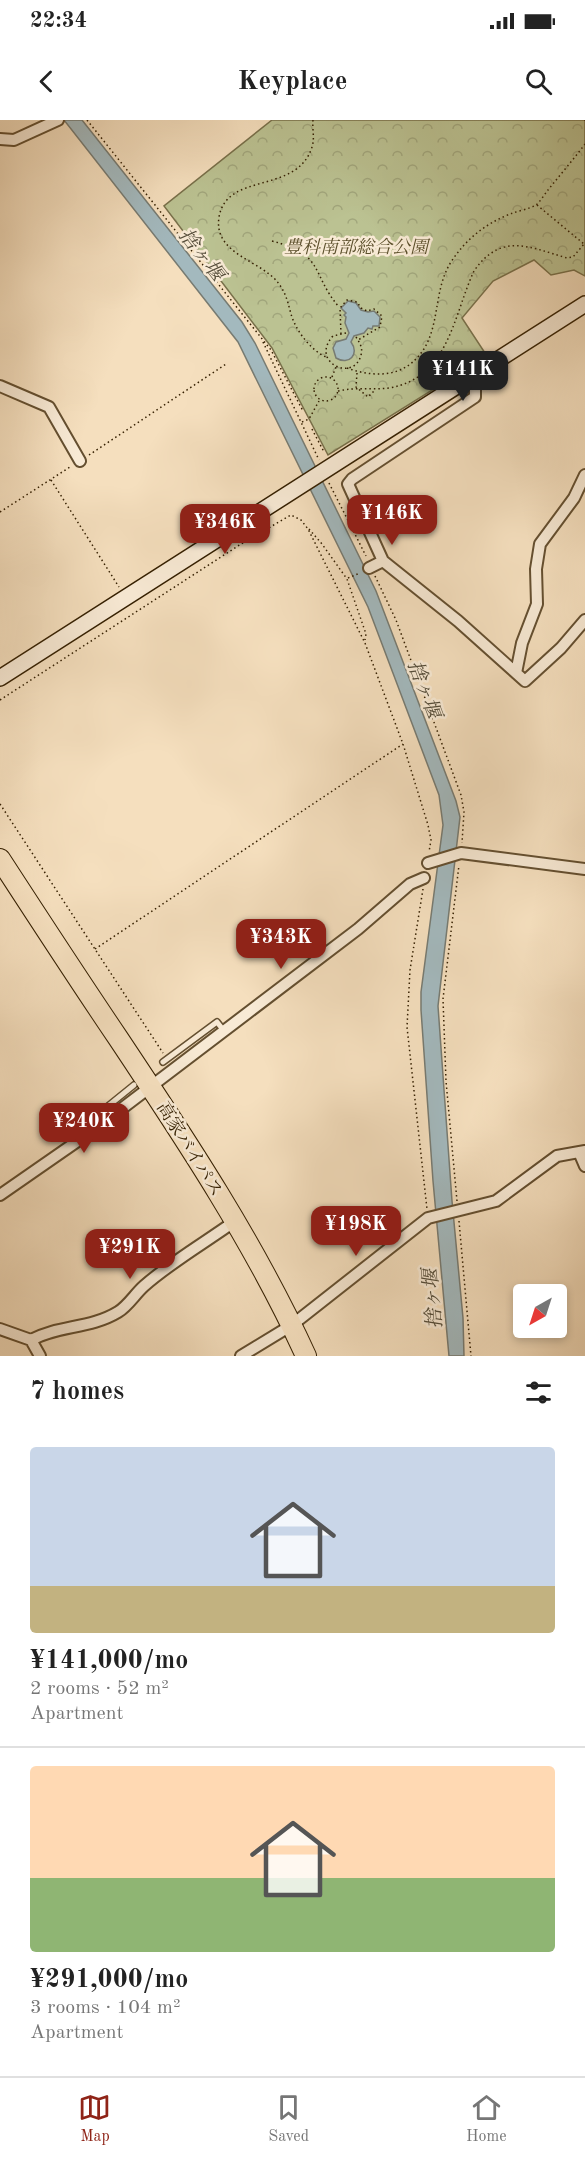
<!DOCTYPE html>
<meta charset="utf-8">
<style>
:root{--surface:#fff;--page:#f6f6f6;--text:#222;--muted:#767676;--line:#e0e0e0;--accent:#8f2418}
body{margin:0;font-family:"Old Standard TT","Noto Serif JP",serif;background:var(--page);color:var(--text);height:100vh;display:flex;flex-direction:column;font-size:22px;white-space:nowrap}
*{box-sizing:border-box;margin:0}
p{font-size:20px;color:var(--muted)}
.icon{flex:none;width:33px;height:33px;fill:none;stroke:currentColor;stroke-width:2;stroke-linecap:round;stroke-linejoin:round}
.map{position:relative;height:1236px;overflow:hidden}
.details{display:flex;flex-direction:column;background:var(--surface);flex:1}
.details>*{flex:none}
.needle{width:39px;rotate:219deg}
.controls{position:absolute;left:513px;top:1164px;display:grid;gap:12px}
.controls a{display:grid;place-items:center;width:54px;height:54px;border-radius:6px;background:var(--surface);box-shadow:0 3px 9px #0003;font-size:30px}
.price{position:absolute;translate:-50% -51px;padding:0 14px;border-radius:12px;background:var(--accent);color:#fff;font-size:20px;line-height:39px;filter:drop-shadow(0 2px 3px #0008)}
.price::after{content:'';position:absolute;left:50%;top:36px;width:18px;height:14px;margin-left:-9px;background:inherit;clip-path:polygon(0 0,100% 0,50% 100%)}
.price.selected{background:#222;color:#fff}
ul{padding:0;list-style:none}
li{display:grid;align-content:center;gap:12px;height:318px;padding:0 30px}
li+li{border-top:2px solid var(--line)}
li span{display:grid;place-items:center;height:186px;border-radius:6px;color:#555}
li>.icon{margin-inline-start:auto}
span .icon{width:108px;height:108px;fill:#fffc;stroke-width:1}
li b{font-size:26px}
h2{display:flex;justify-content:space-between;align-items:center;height:72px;padding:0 30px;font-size:26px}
.status{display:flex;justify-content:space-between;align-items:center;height:42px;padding:0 30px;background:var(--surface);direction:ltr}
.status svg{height:16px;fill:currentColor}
header{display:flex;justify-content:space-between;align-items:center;height:78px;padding:0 30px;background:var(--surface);font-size:27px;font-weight:600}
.tabs{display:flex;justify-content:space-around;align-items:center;height:84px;border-top:2px solid var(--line);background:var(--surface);font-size:16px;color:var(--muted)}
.tabs a{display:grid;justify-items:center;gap:3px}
.tabs .selected{color:var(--accent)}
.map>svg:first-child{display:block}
.forest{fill:url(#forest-crowns);stroke:#78704a;stroke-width:1.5}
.water{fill:#a3b9be;stroke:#777b72;stroke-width:1.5}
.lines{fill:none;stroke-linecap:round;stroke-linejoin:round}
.lane-casing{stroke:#644f30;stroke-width:8}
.street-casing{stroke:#644f30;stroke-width:14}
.secondary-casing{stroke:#341f01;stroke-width:18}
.highway-casing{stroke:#341f01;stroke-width:22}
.path{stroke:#341f01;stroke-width:1.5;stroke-dasharray:1.5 3;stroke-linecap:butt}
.lane{stroke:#f8ead5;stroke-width:5}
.street{stroke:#f8ead5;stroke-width:10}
.secondary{stroke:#f8ead5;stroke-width:15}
.highway{stroke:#f5dfbe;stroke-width:20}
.labels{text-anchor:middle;stroke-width:5;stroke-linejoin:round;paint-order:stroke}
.park-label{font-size:18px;font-style:italic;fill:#5c502c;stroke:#f8ead5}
.street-label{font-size:18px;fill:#341f01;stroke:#f8ead5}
.water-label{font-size:20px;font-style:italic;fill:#554d3a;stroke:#f8ead5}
</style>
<div class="status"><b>22:34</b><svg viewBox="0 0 49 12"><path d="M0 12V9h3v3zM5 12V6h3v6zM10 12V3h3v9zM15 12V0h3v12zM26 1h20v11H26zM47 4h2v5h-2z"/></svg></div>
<header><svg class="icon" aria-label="back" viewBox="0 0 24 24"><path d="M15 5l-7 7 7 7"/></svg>Keyplace<svg class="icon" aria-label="search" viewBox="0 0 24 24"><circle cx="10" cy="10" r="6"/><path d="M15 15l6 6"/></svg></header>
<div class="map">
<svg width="585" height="1236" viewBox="0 0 585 1236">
<defs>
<pattern id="forest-crowns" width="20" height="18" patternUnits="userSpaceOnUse" patternTransform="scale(1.5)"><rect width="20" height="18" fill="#bbc292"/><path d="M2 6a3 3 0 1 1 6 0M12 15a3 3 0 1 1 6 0" fill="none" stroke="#a1a67c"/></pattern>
</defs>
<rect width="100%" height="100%" fill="#f5dfbe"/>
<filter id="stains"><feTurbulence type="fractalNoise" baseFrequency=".00333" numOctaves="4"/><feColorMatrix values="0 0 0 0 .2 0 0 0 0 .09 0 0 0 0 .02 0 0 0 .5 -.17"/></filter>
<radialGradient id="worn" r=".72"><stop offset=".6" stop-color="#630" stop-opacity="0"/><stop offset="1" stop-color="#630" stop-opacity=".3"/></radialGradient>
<path class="forest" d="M272,0H585V156L574,150L551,155L534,140L493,161L462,198L487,236L328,335L272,228L164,86Z"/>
<path class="water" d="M64,0H82L242,202L255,223L376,471L456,681L460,697L438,886L452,1081L463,1198L464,1236H449L433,1061L421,890V872L443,705L439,675L368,487L238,222Z
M348,181L356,183L361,190L368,192L374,191L380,197L379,206H373L372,209L368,208L364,213L354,216L351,222C360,234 349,246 336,238L333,228L336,222L346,219L349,213L345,203L346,197L344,195L346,193L341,188Z"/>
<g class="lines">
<defs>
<path id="lane" d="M163,942L217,902L224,911
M95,1009L92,999L134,965"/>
<path id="street" d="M0,19L14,20L58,0
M472,257L475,265V277L352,359L348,364L383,441L458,501L525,561L561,528L585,500
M0,266L49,287L80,341
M369,448L383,441
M516,553L522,523L537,484L536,449L540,424L574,378L585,355
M428,743L461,733L585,749
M579,1032L585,1046
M0,1075L95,1009L358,809L410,764L424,758
M0,1209L31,1220L40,1236
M31,1220C59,1205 90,1209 118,1192C128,1186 135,1174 144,1166C171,1142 206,1122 235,1101
M241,1236L292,1205L428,1098L496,1081L557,1036L585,1031"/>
<path id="secondary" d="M0,558L585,184"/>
<path id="highway" d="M0,739C39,799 78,859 118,918C186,1020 255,1124 306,1236"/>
</defs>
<use href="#lane" class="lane-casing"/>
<use href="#street" class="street-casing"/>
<use href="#secondary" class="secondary-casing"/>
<use href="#highway" class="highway-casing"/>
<path class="path" d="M87,0L271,230L303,291
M313,0C312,9 315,18 312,27C297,75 227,51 219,97C213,135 262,140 279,164C286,173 288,183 291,194C296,211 311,231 328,238
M585,0V1
M537,85L584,124
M272,121C326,135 310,153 339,187
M346,213L333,216C309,242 354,263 361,235C363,228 360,223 356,217
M341,214L340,188L347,180L357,182L361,188L367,191L374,189L382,196L380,207L358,220
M263,222L319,340
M347,248C366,255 391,258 409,245C444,219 430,175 451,142C466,119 485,104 510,94C518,91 529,89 536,85C540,82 544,75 548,70C560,55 573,40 585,24
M357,253L356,267L368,277L375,270
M314 269a12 12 0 1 1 24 0a12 12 0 1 1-24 0Z
M332,257L336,247
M338,271C356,267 372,270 389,268C449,258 453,196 474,151C501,112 529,127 567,138L573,137L584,124
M302,302L309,299L319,281
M312,309L324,332
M89,335L226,244
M51,360L119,467
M329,363L366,436
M0,392L70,347
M309,409L322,424L347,459L366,514L365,520
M375,456L396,500L461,675L464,692L462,723
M348,458L360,453
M0,580L241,424L291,395L301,400L308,409L365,523L403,624L428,705L431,720L429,732
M0,684L163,933
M423,769L410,850L407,907L427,1089
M95,829L403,624
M457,1081L446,961L443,879L459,745
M459,1101L471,1236"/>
<use href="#lane" class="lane"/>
<use href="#street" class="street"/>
<use href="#secondary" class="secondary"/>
<use href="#highway" class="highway"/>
</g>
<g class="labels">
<g class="park-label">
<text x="356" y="133">豊科南部総合公園</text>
</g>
<g class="street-label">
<text transform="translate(190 1029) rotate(58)" y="6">高家バイパス</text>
</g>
<g class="water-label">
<text transform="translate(202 134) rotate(52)" y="7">捨ヶ堰</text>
<text transform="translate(425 569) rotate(69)" y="7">捨ヶ堰</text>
<text transform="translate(432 1179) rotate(-95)" y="7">捨ヶ堰</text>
</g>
</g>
<rect width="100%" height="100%" filter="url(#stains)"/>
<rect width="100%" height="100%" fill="url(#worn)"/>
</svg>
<div class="controls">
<a><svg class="needle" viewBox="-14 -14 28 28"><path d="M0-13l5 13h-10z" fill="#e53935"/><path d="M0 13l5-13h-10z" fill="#767676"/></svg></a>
</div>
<b class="price selected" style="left:463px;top:282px">¥141K</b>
<b class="price" style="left:392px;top:426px">¥146K</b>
<b class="price" style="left:225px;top:435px">¥346K</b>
<b class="price" style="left:281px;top:850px">¥343K</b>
<b class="price" style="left:84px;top:1034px">¥240K</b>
<b class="price" style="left:356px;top:1137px">¥198K</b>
<b class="price" style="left:130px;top:1160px">¥291K</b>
</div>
<section class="details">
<h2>7 homes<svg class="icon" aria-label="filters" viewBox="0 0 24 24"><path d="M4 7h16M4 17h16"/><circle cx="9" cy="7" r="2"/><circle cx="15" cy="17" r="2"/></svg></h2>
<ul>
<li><span style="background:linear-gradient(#c9d6e8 75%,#c2b280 0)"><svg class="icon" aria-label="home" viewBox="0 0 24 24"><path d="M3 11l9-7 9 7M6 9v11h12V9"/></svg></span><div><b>¥141,000/mo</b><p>2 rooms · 52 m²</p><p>Apartment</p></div></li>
<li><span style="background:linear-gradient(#ffd9b3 60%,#8fb573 0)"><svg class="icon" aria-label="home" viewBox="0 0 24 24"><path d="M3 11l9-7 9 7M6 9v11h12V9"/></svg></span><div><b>¥291,000/mo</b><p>3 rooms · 104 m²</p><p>Apartment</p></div></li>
</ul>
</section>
<nav class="tabs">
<a class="selected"><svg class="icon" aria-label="map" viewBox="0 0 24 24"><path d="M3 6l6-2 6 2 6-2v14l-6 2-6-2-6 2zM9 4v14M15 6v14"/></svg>Map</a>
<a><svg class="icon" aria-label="saved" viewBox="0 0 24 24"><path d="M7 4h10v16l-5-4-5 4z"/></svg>Saved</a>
<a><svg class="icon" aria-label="home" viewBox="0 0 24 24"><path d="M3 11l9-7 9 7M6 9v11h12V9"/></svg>Home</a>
</nav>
